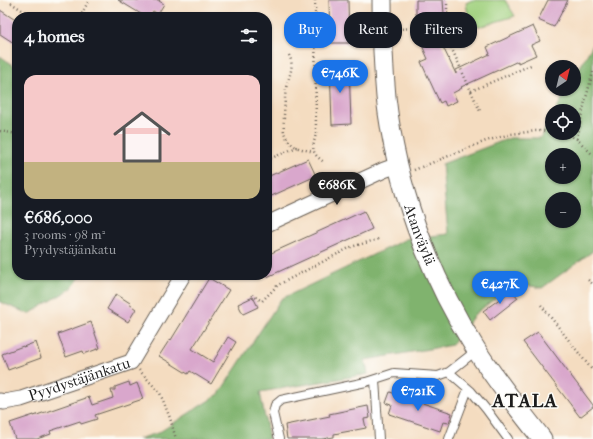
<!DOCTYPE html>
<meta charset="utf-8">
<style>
:root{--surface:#171b24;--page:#20242c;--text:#f1f3f6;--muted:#9ea1a6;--accent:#1a73e8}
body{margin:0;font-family:"IM FELL French Canon",serif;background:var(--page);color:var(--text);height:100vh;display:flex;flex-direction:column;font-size:15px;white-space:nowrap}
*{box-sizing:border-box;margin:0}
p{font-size:13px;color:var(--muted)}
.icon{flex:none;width:22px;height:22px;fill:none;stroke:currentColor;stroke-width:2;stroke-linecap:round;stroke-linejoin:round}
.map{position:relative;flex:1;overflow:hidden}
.panel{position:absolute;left:12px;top:12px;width:260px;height:268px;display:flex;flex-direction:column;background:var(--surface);border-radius:16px;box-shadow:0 1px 3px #0004}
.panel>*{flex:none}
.guide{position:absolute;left:284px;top:12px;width:249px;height:36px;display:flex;gap:8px}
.needle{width:26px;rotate:35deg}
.buttons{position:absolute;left:545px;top:60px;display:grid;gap:8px}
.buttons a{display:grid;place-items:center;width:36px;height:36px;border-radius:50%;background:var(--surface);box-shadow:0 1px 3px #0004;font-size:20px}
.price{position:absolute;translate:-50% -34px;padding:0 9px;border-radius:14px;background:var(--accent);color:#fff;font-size:13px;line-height:26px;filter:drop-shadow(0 1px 2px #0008)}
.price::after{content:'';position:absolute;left:50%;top:24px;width:12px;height:9px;margin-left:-6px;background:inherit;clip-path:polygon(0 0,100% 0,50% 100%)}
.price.active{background:#222;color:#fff}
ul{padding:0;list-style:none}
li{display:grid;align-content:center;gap:8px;height:212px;padding:0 12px}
li span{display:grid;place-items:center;height:124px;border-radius:12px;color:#555}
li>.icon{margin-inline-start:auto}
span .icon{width:72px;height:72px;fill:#fffc;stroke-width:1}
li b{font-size:17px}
h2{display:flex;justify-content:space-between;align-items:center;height:48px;padding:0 12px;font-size:17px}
.chip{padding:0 14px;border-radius:16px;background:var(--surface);box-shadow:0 1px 3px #0004;font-size:14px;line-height:36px}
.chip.active{background:var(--accent);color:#fff}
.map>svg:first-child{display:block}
.green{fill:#a1d17f;stroke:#5e764e}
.forest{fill:#80b36e;stroke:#4e6845;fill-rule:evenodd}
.building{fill:#d9a7cc}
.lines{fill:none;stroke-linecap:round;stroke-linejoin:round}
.service-casing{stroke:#685f55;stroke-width:10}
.minor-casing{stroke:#685f55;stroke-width:17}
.tertiary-casing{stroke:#685f55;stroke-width:21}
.path{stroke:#685f55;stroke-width:2.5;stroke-dasharray:1 3;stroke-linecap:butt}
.service{stroke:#fff;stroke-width:8}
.minor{stroke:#fff;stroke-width:15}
.tertiary{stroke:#fff;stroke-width:19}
.labels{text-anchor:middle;stroke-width:3;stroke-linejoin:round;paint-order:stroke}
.street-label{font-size:15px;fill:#1c1c1c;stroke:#fdfcf7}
.district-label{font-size:19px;font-weight:bold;letter-spacing:1px;fill:#1c1c1c;stroke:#fdfcf7}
</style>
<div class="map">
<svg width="593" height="439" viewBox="0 0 593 439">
<rect width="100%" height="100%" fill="#fdfcf7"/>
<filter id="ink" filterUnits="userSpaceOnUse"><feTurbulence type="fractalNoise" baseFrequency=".025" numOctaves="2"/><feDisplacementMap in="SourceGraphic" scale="8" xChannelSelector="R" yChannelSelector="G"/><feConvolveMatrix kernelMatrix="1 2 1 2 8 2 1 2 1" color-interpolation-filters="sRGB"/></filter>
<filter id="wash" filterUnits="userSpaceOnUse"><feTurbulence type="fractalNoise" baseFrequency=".012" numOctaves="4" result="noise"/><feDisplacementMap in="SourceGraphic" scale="16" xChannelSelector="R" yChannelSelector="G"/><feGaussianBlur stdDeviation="0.9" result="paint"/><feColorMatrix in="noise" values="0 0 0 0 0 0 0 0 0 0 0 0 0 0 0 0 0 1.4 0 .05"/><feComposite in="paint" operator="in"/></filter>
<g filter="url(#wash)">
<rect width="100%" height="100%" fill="#f4dcc0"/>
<path class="green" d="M472,0H505L515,16L478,27L469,20L466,3Z"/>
<path class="forest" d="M593,44V251L542,288L515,283L475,314L452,345L365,360L368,374L260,392L269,439H138L158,433L219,394L281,299L406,239L448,234L442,164L510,138H540L552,117V133H574V111H555L568,89H574V78ZM552,155H574V177H552ZM552,199H574V221H552Z
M0,56L17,68V275H81L72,288L29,314L0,302Z"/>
<g id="blocks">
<path class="building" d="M118,0H160L159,1L164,4L158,14L153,11L149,17H146Z
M329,0H348L349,43H330Z
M416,0H443L444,14H427L456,74V70L490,54L487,47L533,26L540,41L531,45L536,55L518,63V61L461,87L462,88L453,93L457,101L446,106L444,101L440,103L421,62L428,59L421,43L420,15H416Z
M548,0H568L554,27L538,20Z
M0,10L17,21V45L0,34Z
M349,63L351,124L332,125L330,64Z
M308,159L316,176L267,198V177Z
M364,211L372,229L267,277V255Z
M209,278L229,290L192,349L213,362L228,337L236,342L211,384L190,371L188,374L159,356L170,339L171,340Z
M512,290L518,298L490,320L483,311Z
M116,294L130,303L129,304L136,309L128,322L107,309Z
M253,297L258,307L243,314L238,304Z
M91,322L100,348L84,354L83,351L66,357L58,334Z
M538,332L593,405V407L580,417L523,342Z
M36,342L41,358L8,370L2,354L23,346V347Z
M129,382L130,386L137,383L143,399L95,415L97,419L81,424L80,421L50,431L51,434L37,439H15L10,423L34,415V416L89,397L92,405L113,398L111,390H115V387Z
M390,392L452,413L449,423L443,422L440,431L389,414L392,405L386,403Z
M368,406L370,418L364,419L366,428L334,434V437L322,439H287L285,425L330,416L329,414Z"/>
</g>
</g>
<g filter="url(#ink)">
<use href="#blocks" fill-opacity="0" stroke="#685f55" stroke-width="1"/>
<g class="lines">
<defs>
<path id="service" d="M449,372L471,391L486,409L508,439
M375,380L379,439
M279,439L273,413L275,405L281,400L366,382L394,373L438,376L449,372L477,350
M449,439L468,389"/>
<g id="minor">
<path d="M267,224L384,170L398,165"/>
<path id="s1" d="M0,401L4,402L21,399L131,362L183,275"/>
</g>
<g id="tertiary">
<path id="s2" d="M382,0C382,32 383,64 386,97C396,185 427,271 474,346C494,379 519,409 542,439"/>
</g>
</defs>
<use href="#service" class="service-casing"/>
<use href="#minor" class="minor-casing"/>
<use href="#tertiary" class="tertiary-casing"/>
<path class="path" d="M315,0L316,134C312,149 311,153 324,162
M447,0V26L451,47L480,111
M11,3L33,17
M80,17L89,0
M398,29L447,26
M289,55C295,66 289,76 286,88C285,94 283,126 284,132C285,136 289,142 293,145C298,149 307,150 314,152
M471,91L531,65
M0,131L17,134
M561,133L577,139L593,155
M577,139L583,109L593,72
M267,160L297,147
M414,170L486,141L511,134L536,131H552
M588,280L593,284
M252,295L262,301L278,285L351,247L379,239
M541,305L593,371
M139,370L160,393L170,418L176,439"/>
<use href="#service" class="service"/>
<use href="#minor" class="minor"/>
<use href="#tertiary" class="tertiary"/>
</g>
</g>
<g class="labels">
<g class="street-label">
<text dy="5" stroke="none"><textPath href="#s2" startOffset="239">Atanväylä</textPath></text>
<text dy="5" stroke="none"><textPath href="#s1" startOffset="83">Pyydystäjänkatu</textPath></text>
</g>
<g class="district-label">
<text x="525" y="407">ATALA</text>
</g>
</g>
</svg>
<div class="buttons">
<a><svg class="needle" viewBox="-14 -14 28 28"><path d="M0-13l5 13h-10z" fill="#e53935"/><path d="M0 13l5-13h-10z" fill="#9ea1a6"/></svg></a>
<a><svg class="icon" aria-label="locate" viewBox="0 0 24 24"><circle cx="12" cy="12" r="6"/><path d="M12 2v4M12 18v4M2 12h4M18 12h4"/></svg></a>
<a>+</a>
<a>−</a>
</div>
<b class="price" style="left:340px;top:94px">€746K</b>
<b class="price active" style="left:337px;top:206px">€686K</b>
<b class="price" style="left:500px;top:305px">€427K</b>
<b class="price" style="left:418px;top:412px">€721K</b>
<div class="guide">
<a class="chip active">Buy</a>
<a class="chip">Rent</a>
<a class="chip">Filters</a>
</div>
<section class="panel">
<h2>4 homes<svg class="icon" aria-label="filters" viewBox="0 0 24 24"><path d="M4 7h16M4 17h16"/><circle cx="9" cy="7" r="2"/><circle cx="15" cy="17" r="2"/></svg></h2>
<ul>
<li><span style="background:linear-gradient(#f6c9c9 70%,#c2b280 0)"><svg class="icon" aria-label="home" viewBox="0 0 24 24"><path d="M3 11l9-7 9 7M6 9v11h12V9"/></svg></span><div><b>€686,000</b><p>3 rooms · 98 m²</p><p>Pyydystäjänkatu</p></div></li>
</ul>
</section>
</div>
